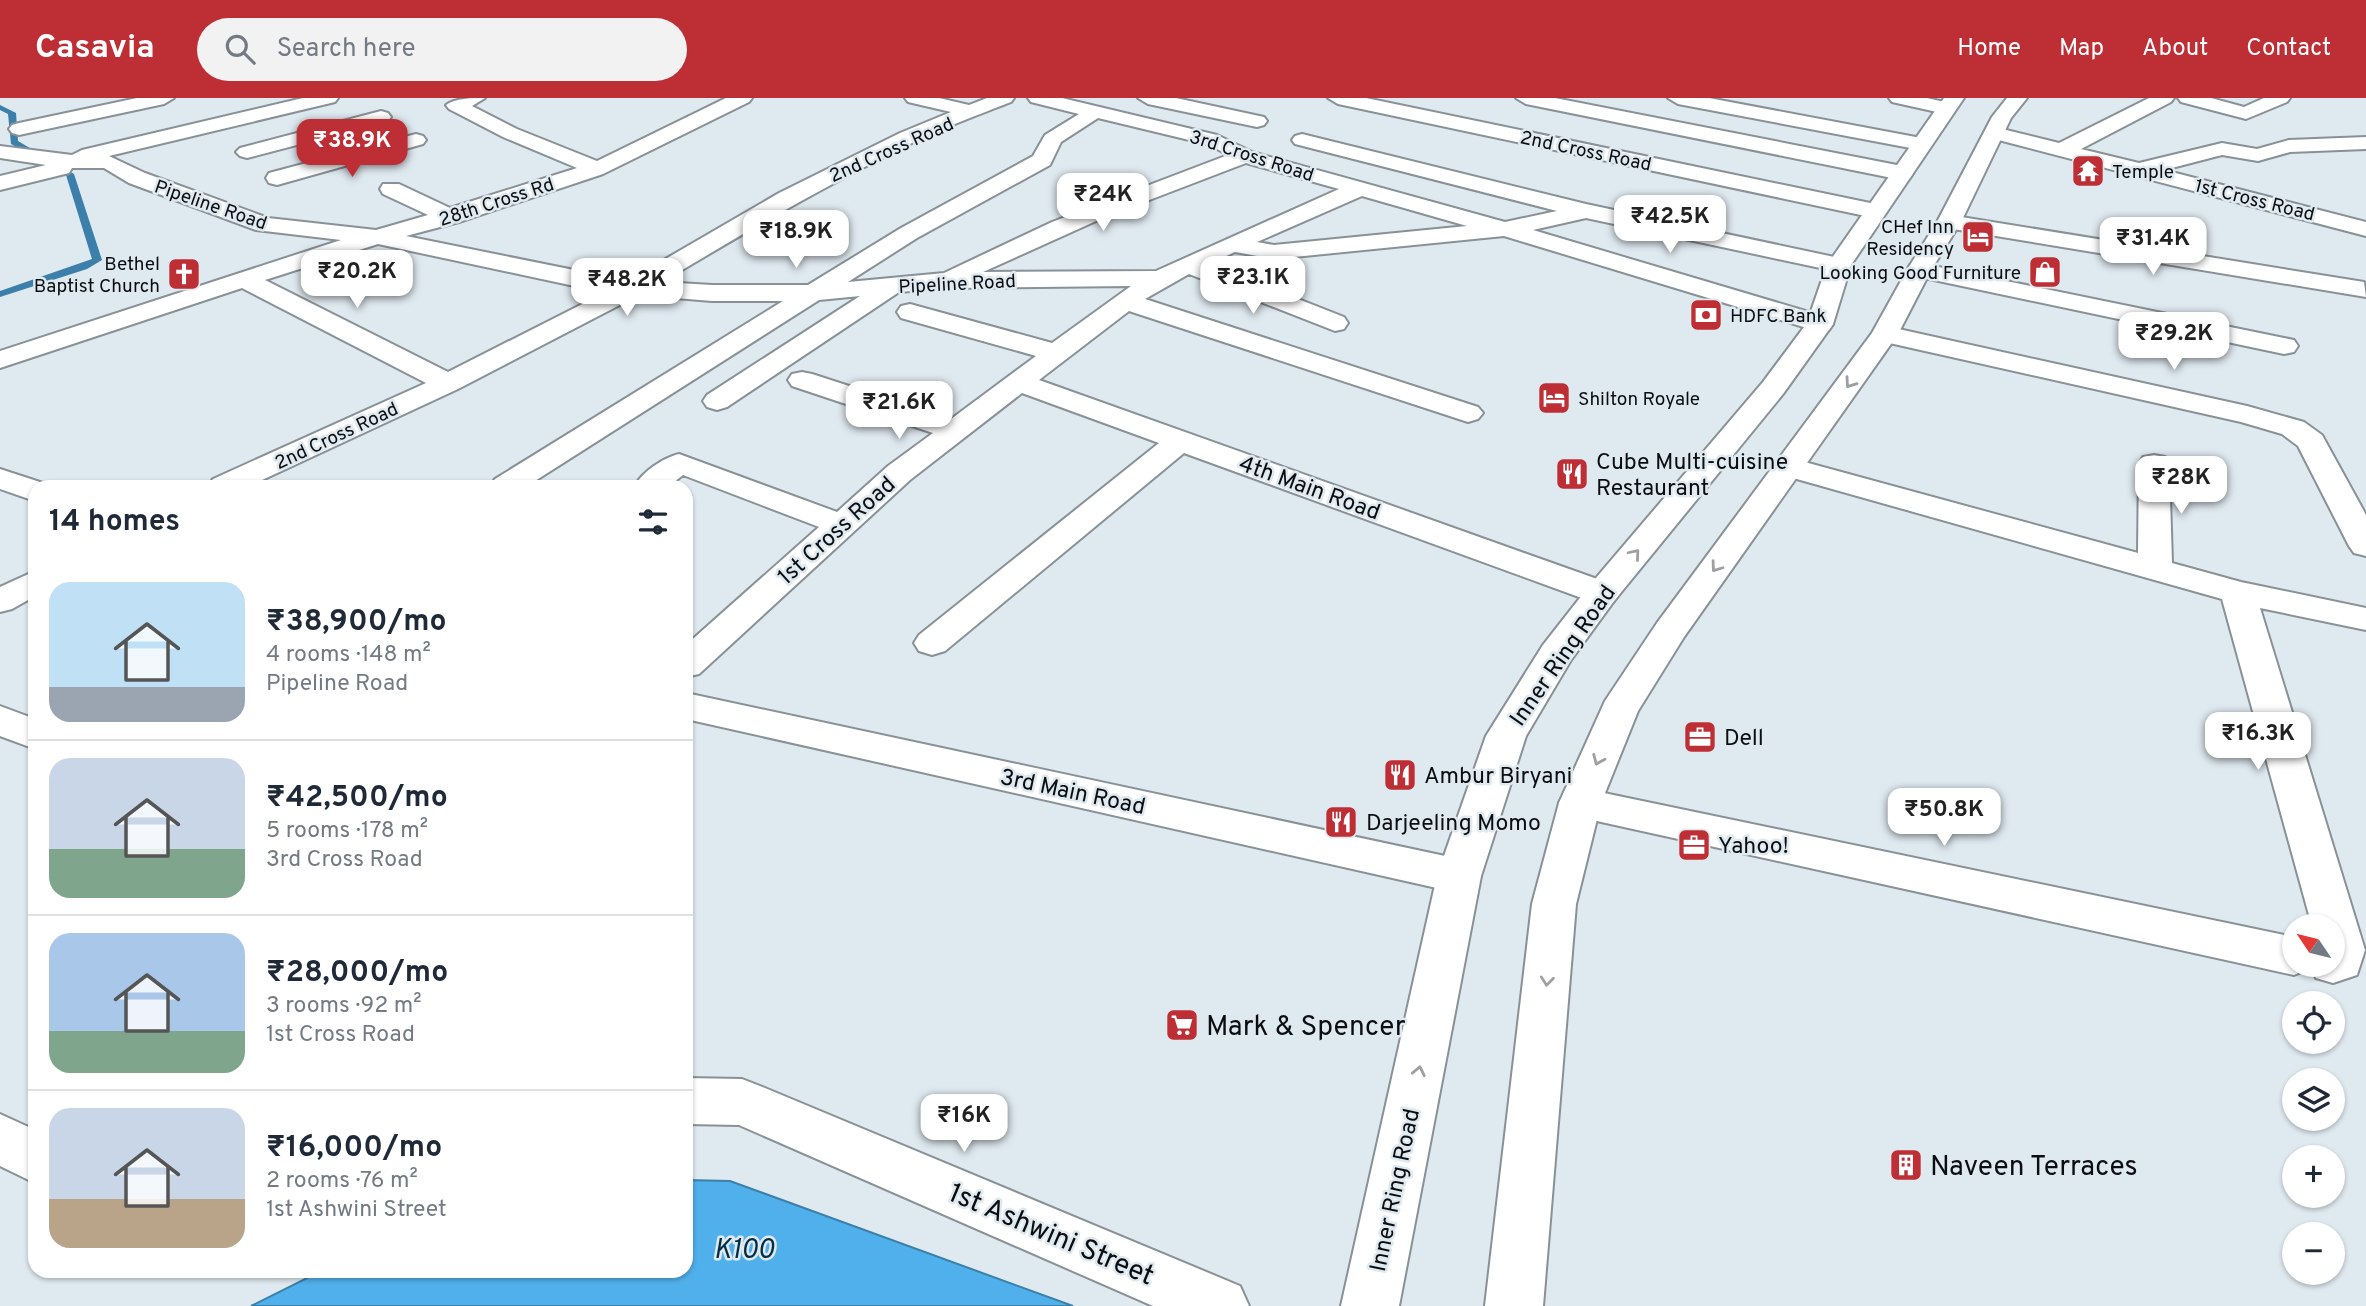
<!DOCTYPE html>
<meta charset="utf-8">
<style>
:root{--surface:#fff;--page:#f2f2f3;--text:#1f2937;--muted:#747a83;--line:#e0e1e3;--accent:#be2e35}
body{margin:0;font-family:Overpass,sans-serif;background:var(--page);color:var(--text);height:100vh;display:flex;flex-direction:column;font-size:26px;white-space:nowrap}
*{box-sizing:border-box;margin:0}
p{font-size:23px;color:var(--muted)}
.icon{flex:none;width:38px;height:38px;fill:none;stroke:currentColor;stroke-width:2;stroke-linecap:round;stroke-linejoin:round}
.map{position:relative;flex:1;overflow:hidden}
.drawer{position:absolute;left:28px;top:382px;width:665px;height:798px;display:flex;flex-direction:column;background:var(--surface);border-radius:21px;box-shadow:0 2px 5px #0004}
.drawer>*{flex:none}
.needle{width:46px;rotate:305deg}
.buttons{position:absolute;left:2282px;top:816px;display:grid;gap:14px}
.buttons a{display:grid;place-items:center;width:63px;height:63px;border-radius:50%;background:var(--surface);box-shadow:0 2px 5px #0004;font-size:35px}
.price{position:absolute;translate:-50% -60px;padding:0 16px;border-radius:14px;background:#fff;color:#222;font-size:23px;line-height:46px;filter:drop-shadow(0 2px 4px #0008)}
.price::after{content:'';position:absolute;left:50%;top:42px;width:21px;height:16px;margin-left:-10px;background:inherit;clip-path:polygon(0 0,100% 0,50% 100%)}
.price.selected{background:var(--accent);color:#fff}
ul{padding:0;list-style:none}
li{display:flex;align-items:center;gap:21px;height:175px;padding:0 21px}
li+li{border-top:2px solid var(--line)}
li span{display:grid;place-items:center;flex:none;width:196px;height:140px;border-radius:21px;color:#555}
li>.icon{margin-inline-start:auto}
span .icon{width:84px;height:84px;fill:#fffc;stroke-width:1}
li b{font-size:30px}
h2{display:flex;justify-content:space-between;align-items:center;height:84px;padding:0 21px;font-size:30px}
header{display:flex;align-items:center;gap:42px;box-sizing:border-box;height:98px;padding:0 35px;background:var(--accent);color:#fff}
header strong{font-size:33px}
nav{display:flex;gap:38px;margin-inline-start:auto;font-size:24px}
.search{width:490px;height:63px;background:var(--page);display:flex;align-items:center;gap:18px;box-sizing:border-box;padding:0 24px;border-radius:38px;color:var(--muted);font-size:26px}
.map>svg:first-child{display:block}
.water{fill:#50b0eb;stroke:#3b7faa;stroke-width:2}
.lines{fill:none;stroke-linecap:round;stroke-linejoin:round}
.stream{fill:#3b7faa;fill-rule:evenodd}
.minor-casing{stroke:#889197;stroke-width:4}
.major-casing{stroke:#889197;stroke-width:4}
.minor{fill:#fff;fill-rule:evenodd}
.major{fill:#fff;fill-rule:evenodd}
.oneway{stroke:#9d9fa0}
.labels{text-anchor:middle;stroke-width:5;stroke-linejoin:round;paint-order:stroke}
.far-street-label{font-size:19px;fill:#0b0e11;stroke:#dfe9f0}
.far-poi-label{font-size:19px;fill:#0b0e11;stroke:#dfe9f0;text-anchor:start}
.poi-label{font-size:23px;fill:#0b0e11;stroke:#dfe9f0;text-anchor:start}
.street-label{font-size:23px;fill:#0b0e11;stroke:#dfe9f0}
.near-poi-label{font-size:28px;fill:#0b0e11;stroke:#dfe9f0;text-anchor:start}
.near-street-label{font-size:28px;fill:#0b0e11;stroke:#dfe9f0}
.near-water-label{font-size:28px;font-style:italic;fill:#032f46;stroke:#dfe9f0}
</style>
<header>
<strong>Casavia</strong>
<div class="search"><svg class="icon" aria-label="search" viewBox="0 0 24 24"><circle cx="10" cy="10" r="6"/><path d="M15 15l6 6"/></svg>Search here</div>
<nav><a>Home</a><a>Map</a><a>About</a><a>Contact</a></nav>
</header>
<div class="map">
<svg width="2366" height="1208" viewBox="0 0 2366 1208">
<rect width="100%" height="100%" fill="#dfe9f0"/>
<path class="water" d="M686,1082L730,1083L1073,1208H251L321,1173L686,1172Z"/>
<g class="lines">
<path class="stream" d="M0,7L16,15L18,43L74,76L102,162L87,171L0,199V193L92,161L66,77L11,46L8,16L0,12Z"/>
<defs>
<path id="minor" d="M137,0H174L164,6L19,37L12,35L9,31L12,27L19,25Z
M303,0H338L335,4L109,58L145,75L268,120L376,132L428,117L383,96L380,91L383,86H399L450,110L577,70L503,39L449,11L446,7C455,0 472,0 485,0L472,8L517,31L597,63L726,0H752L749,4L603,76L459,124L406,138L579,173L631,181L779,95L900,35L951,14L908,4L905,0H939L969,7L987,0H1014L1011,4C978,17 944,29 912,45C826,87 744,135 662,184L712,187H808L901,130L1033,58L1045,37L1079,16L1031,4L1028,0H1062L1217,37L1252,54L1505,124L1557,113L1295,46L1292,42L1295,38L1302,36L1586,106L1839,160L1848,162L1851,167L1848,172L1839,174L1586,120L1533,132L1829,220L1833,226L1829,232L1820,234L1504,138L1274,161L1235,154L1209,166L1344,219L1348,225L1344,231L1335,233L1189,176L1145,201L1478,309L1483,315L1478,321L1468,324L1129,213L1039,282L1614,487L1620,495L1614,503L1602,506L1590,503L1184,355L945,553L932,557L919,553L914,545L919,537L1159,345L1022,295L910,382L699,576L686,579V547L819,429L683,377L669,388H635C642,374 663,360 679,356L837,414L888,368L933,335L792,288L788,282L792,276L802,274L812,276L951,321L1036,258L901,220L897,214L901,208L910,206L1052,245L1131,188L948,190L899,194L727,309L717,312L707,309L703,303L707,297L860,198L819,202L527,388H490L495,381L783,203H712L639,197L458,291L249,388H208L213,381L426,285L242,190L0,270V253L341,142L256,132L129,85L104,70H72L69,75L0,92V78L46,67L0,60V48L72,57L82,52ZM1098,20L1210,47L1228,57L1052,124L944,175L848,184L917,140L1050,67L1061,44ZM1246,65L1339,91L1156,173L983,174L1105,119ZM1362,98L1467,128L1274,147L1257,144ZM378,146L579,189L608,193L448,274L265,182Z
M1138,0H1176L1264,19L1267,23L1264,27L1257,29L1148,6Z
M1328,0H1366L1875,106L1883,108L1886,113L1883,118L1875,120L1338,6Z
M1516,0H1555L1902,68L1910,70L1913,75L1910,80L1902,82L1526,6Z
M1668,0H1709L1921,40L1928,42L1931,46L1928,50L1921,52L1678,6Z
M1889,0H1927L1953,6L1956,10L1946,16L1892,4Z
M2149,0H2174L2171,4L2081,51L2139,65L2222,45L2257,51L2289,42L2366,39V51L2290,54L2258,63L2222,57L2164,72L2366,124V138L1987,39L1984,35L1987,31L1994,29L2059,45Z
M2178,0H2211L2244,9L2264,0H2290L2287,4L2246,21L2181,4Z
M381,13L388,15L391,19L388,23L247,60L240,58L236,54L240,50Z
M416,36L423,38L426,42L423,46L277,87L269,85L266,80L269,75Z
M1949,117L2364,184L2366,199L1941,129L1937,124L1941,119Z
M1919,165L2284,240L2294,242L2298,248L2294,254L2284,256L1910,177L1907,172L1910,167Z
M1885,228L2247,308L2304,324L2322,337L2366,417V458L2354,455L2349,448L2298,348L2282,336L2241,324L1876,242L1872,236L1876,230Z
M2154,357L2165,359L2169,366L2172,465L2241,484L2366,510V532L2260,510L2365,852L2357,877L2333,885L2316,880L2311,870L2294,877L1565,716L1559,705L1565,694L1580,690L2294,839V866H2333V828H2312L2222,501L1779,376L1774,369L1779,362L1790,360L2138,455L2139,366L2143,359Z
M0,371L46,386L48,388H35V403L0,391Z
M35,473V498L12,511L0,514V489Z
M686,595L1459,761L1475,766L1481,778L1475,790L1459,795L686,621Z
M0,608L35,621V651L0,638Z
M686,980L742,981L760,988L1240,1188L1249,1208H1153L739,1027L686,1026Z
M0,1016L35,1032V1085L0,1068Z"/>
<path id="major" d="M1944,0H1964L1851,167L1833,226L1783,296L1614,503L1571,562L1526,638L1481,778L1399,1208H1341L1437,778L1486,638L1543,547L1590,487L1763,284L1807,225L1827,167Z
M2007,0H2027L2011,20L1961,124L1931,172L1898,236L1684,539L1638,613L1601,705L1576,806L1543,1208H1485L1532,806L1559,705L1605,603L1657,525L1872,235L1907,172L1937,124L1992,19Z"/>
</defs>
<use href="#minor" class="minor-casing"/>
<use href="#major" class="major-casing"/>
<use href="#minor" class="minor"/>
<use href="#major" class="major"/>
</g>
<defs><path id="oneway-chevron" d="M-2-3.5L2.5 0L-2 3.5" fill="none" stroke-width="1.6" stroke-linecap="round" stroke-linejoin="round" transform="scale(1.75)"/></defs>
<g class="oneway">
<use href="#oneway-chevron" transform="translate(1850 285) rotate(125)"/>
<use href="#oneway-chevron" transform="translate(1635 456) rotate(-50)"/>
<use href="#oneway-chevron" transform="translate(1716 469) rotate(126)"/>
<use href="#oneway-chevron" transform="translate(1598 662) rotate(113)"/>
<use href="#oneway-chevron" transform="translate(1547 883) rotate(96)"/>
<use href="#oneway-chevron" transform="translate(1419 973) rotate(-78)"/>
</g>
<defs>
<symbol id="temple-square" viewBox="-11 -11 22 22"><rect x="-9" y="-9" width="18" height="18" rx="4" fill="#be2e35" stroke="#dfe9f0"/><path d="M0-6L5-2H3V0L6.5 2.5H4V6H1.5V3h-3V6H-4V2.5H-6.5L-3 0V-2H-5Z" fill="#fff"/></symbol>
<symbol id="hotel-square" viewBox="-11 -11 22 22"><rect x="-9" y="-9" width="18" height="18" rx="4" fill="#be2e35" stroke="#dfe9f0"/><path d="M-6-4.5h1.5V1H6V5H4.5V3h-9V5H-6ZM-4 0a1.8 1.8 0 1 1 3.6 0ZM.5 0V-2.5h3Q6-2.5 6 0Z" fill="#fff"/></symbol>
<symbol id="shop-square" viewBox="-11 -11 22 22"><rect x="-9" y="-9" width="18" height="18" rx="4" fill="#be2e35" stroke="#dfe9f0"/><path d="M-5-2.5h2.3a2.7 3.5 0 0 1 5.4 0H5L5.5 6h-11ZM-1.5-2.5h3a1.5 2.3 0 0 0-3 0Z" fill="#fff"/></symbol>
<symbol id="church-square" viewBox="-11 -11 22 22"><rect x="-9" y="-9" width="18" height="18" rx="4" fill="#be2e35" stroke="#dfe9f0"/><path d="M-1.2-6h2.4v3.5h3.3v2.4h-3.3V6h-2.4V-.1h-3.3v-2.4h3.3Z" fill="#fff"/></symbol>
<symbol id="bank-square" viewBox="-11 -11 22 22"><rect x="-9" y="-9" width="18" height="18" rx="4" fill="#be2e35" stroke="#dfe9f0"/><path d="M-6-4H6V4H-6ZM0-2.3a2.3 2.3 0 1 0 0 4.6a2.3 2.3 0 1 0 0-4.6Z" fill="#fff"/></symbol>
<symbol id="restaurant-square" viewBox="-11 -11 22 22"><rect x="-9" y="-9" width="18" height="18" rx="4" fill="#be2e35" stroke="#dfe9f0"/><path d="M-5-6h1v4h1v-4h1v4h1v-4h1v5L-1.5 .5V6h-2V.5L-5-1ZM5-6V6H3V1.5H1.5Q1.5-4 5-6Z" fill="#fff"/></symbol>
<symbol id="office-square" viewBox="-11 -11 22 22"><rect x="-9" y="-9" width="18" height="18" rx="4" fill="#be2e35" stroke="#dfe9f0"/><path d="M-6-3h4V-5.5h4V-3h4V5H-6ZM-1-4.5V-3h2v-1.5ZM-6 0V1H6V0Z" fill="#fff"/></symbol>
<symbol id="supermarket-square" viewBox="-11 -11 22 22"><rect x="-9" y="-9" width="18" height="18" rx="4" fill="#be2e35" stroke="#dfe9f0"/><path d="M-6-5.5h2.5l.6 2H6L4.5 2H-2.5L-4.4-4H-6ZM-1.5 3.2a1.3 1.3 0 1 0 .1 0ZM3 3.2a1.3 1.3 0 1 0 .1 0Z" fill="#fff"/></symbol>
<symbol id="building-square" viewBox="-11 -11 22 22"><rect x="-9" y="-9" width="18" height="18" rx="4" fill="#be2e35" stroke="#dfe9f0"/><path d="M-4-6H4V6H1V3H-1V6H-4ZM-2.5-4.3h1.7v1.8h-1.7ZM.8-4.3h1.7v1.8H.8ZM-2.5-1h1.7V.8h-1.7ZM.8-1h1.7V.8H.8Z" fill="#fff"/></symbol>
</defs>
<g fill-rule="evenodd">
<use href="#temple-square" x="2069" y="54" width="38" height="38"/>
<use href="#hotel-square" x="1959" y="120" width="38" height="38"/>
<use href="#shop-square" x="2026" y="155" width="38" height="38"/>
<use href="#church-square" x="165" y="157" width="38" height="38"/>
<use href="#bank-square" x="1687" y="198" width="38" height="38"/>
<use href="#hotel-square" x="1535" y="281" width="38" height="38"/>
<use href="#restaurant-square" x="1553" y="357" width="38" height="38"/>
<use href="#office-square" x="1681" y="620" width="38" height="38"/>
<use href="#restaurant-square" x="1381" y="658" width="38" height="38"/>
<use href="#restaurant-square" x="1322" y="705" width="38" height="38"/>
<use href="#office-square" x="1675" y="728" width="38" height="38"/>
<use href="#supermarket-square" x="1163" y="908" width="38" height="38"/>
<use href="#building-square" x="1887" y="1048" width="38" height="38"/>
</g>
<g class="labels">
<g class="far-street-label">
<text transform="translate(891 51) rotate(-24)" y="7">2nd Cross Road</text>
<text transform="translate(1586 52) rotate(12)" y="7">2nd Cross Road</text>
<text transform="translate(1252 57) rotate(18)" y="7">3rd Cross Road</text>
<text transform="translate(2255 101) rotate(14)" y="7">1st Cross Road</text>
<text transform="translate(496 103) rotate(-18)" y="7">28th Cross Rd</text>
<text transform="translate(211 106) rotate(19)" y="7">Pipeline Road</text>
<text transform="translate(957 185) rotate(-3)" y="7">Pipeline Road</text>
<text transform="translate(336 337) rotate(-25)" y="7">2nd Cross Road</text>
</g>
<g class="far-poi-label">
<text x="2112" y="80">Temple</text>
<text x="1954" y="135" text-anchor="end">CHef Inn<tspan x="1954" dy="22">Residency</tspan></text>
<text x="160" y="172" text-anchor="end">Bethel<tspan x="160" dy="22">Baptist Church</tspan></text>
<text x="2021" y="181" text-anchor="end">Looking Good Furniture</text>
<text x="1730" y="224">HDFC Bank</text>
<text x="1578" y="307">Shilton Royale</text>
</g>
<g class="poi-label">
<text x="1596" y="371">Cube Multi-cuisine<tspan x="1596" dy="26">Restaurant</tspan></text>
<text x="1724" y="647">Dell</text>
<text x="1424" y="685">Ambur Biryani</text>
<text x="1366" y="732">Darjeeling Momo</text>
<text x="1718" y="755">Yahoo!</text>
</g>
<g class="street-label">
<text transform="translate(1310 389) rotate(20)" y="8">4th Main Road</text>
<text transform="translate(836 432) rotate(-42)" y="8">1st Cross Road</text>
<text transform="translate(1562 557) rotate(-55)" y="8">Inner Ring Road</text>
<text transform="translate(1073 693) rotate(12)" y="8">3rd Main Road</text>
<text transform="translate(1394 1092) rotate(-78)" y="8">Inner Ring Road</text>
</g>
<g class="near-poi-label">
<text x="1206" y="937">Mark &amp; Spencer</text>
<text x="1930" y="1077">Naveen Terraces</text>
</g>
<g class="near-street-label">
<text transform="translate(1052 1135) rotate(23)" y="10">1st Ashwini Street</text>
</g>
<g class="near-water-label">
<text x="744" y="1160">K100</text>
</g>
</g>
</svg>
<div class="buttons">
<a><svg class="needle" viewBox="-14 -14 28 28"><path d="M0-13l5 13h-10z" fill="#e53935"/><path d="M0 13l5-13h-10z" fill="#747a83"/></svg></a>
<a><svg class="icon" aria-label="locate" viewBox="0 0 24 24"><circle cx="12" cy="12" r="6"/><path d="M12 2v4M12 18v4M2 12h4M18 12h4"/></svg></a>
<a><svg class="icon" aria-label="layers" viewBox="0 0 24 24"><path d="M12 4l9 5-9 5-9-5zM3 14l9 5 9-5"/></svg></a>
<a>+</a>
<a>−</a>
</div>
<b class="price selected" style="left:352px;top:81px">₹38.9K</b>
<b class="price" style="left:1103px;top:135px">₹24K</b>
<b class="price" style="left:1670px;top:157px">₹42.5K</b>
<b class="price" style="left:796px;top:172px">₹18.9K</b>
<b class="price" style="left:2153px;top:179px">₹31.4K</b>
<b class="price" style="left:357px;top:212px">₹20.2K</b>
<b class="price" style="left:1253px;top:218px">₹23.1K</b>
<b class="price" style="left:627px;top:220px">₹48.2K</b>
<b class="price" style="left:2174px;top:274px">₹29.2K</b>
<b class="price" style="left:899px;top:343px">₹21.6K</b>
<b class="price" style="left:2181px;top:418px">₹28K</b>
<b class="price" style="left:2258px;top:674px">₹16.3K</b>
<b class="price" style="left:1944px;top:750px">₹50.8K</b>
<b class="price" style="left:964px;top:1056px">₹16K</b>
<section class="drawer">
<h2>14 homes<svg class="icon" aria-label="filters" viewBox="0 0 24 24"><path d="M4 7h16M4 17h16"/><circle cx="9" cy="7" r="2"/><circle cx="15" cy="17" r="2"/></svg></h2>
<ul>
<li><span style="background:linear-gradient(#bfe0f5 75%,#9aa5b1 0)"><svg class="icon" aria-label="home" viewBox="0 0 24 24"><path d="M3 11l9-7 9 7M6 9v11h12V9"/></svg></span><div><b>₹38,900/mo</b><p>4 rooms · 148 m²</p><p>Pipeline Road</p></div></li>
<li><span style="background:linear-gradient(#c9d6e8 65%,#7fa58c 0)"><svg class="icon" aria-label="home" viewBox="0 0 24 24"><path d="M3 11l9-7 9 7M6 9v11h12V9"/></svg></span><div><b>₹42,500/mo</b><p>5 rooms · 178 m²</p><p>3rd Cross Road</p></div></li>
<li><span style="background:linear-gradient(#a9c7e8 70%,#7fa58c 0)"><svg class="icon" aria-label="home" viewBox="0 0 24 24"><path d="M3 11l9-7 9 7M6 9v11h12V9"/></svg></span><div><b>₹28,000/mo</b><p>3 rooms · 92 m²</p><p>1st Cross Road</p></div></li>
<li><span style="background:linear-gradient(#c9d6e8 65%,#b9a48a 0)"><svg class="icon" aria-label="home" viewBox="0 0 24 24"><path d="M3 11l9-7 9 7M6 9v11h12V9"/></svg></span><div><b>₹16,000/mo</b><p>2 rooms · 76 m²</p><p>1st Ashwini Street</p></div></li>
</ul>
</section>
</div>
